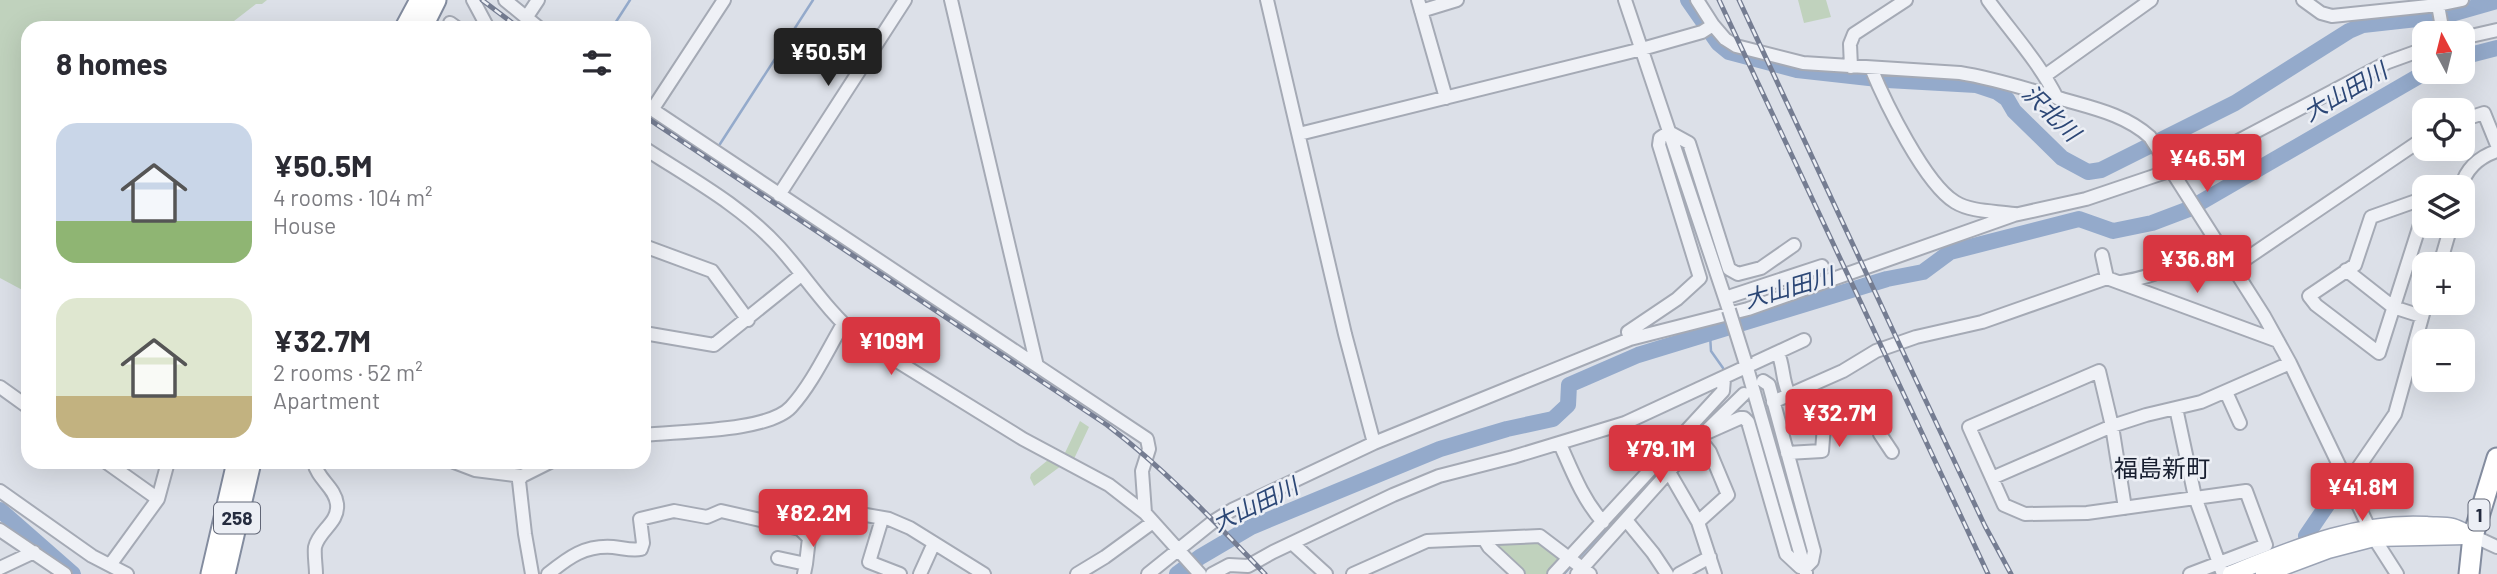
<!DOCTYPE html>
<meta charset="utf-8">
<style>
:root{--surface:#fff;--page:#f7f7f7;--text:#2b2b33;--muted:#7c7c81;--accent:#d83641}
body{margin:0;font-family:Barlow,"Noto Sans JP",sans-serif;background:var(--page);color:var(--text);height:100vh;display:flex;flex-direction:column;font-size:26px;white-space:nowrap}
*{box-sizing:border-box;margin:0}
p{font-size:23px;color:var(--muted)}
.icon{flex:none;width:38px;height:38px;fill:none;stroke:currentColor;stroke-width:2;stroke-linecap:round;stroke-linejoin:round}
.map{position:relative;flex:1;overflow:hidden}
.details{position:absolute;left:21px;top:21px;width:630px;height:448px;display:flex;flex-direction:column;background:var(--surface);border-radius:21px;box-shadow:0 7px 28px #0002}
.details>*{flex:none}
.needle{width:46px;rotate:353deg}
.tools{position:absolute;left:2412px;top:21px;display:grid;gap:14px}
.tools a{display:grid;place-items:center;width:63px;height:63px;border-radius:14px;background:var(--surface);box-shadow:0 7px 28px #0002;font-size:35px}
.price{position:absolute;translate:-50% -60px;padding:0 16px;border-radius:7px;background:var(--accent);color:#fff;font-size:23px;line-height:46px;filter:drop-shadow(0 2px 4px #0008)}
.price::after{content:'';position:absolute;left:50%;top:42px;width:21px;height:16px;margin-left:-10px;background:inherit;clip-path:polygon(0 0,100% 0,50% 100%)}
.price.selected{background:#222;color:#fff}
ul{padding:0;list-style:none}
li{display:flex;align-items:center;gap:21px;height:175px;padding:0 35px}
li span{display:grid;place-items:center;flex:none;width:196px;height:140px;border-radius:21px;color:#555}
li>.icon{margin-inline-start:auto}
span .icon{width:84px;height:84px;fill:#fffc;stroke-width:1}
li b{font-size:30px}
h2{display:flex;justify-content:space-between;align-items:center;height:84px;padding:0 35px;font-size:30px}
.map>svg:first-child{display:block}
.green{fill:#c0d2bd}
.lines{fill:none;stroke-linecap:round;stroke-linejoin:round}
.stream{stroke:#94aacb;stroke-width:2.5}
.river{stroke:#94aacb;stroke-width:16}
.minor-casing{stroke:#a5aab5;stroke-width:16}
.major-casing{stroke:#9ba3b4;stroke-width:19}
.highway-casing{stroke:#838c9f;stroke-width:23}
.minor{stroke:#eff1f6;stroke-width:12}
.major{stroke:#fff;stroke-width:16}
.highway{stroke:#fff;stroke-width:19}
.rail-casing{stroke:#757d92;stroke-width:5}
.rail{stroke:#eceff5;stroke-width:2.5;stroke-dasharray:8;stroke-linecap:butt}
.minor-bridge-casing{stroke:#a5aab5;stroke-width:16;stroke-linecap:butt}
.minor-bridge{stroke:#eff1f6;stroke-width:12}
.labels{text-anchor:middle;stroke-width:5;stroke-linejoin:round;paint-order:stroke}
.shield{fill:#eceff5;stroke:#616676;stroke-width:2}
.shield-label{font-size:19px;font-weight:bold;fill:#252c3f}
.water-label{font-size:23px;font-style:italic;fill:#2c4776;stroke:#eceff5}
.quarter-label{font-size:24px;fill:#171e2f;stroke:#eceff5}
</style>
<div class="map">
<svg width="2497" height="574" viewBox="0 0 2497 574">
<rect width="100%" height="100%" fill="#dce0e8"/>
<path class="green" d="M0,0H267L262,4H256L225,28H28V293L0,278Z
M1798,0H1826L1831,17L1804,23Z
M1080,421L1089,427L1073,461L1064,455Z
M1048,460L1061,466L1034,486L1030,478L1031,474Z
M1537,539L1562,557L1552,574H1525L1495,547L1496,543Z"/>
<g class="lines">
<path class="stream" d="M612,28L630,0
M720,144L813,0
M1710,335L1711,351L1723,368
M1578,559L1690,438
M1564,574L1571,566"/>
<path class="river" d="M1688,0L1718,43L1729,52L1797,70L1887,80L1976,85L1997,92L2007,99L2014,111L2062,158L2088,172L2101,170L2235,103L2349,31L2363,25L2444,16L2497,1
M2462,57L2497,48
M0,510L73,574
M2306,536L2336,492
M1177,574L1200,557L1251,527L1440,449L1507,429L1553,419L1568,405L1569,385L1638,355L1887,279L1923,272L1950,252L2079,219L2113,231L2152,223L2189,209L2426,72"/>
<defs>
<path id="minor" d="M473,0L488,28
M505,0L539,28
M951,0L1037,366
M1267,0L1345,334L1374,443
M1418,0L1446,98
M1625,0L1729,310
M1697,0L1713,25
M1988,0C2011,32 2039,62 2057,98
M2303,0L2321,13L2332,16L2438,5L2462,0
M2438,5L2443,33
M1421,11L1457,0
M526,18L538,0
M450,23L457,28
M2462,38L2497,30
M1851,67L1850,44L1854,34L1906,0
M1871,68C1885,102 1925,184 1955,202C1971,212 1995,211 2014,214
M2046,75L2151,0
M644,104L1147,439L1149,449L1142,471L1145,513
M652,110L724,0
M2462,120L2484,113L2497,145
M1299,134L1642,49L1702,32L1713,25L1725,39L1736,46L1803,63L1960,73C1992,78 2023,88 2055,97C2087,107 2124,113 2150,137L2264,316L2290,363L2374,538L2397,574
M644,148C690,178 742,206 779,247C806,277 827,311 858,337L1023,439L1109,485L1145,513L1200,574
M2461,187C2466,169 2479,157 2497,151
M779,195L905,0
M2424,209L2419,200L2371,217L2355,265L2309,296L2316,305L2379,353L2424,212
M644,246L712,271L748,320
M2440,264L2451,226
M2234,267L2424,138
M2346,270L2393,307L2421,316
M2107,278L2278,341
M2122,282C2168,274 2178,263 2213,236
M1725,298L1822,266
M644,333L714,345L801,275
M1630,339L1628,332L1677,299L1700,278L1659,145L1660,138L1669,132L1689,143L1729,269L1738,274L1761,268L1794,245
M1778,353C1784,367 1782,381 1789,394
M1745,361L1806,573
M0,387L28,407
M2226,392L2240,423
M1773,402L1843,371L1876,351L1916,337L1982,322L2107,278L2102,255
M2176,408L2195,497L2223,574
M1695,433L1710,452L1728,495L1698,522
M1704,434L1740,418H1744L1748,422L1786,554L1800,567L1805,568L1812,561L1814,551L1769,385L1763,381
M644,435C679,431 768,432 791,407C812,384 827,351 843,324
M1560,444C1572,471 1583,500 1603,522
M1787,453L1822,451L1824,426L1877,417L1880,434L1892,452
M106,462L158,499
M314,462C317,479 335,487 337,504C339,523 319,530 315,547C314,555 316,566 316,574
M454,462L475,470L522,476
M1669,472L1698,522L1715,574
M1992,478L2112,426L2146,415L2201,402L2290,363
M2347,484L2395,414L2426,303
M0,491L92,556L127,574
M2125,508L2112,426L2099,371L1969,427L2004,505L2025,514L2087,513L2246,491L2266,545L2190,574
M838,510L889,519L910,528L984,574
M882,519L869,562L900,574
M1626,520L1653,553L1667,574
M0,530L65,574
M2473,536L2497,547
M1484,539L1489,547L1518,574
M1293,544L1326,574
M778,558L806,564L804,574
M110,565L158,499L168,462
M0,568L34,552
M532,574L525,534L519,481L522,476L550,462
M548,574C569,557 585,545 613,547C623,548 632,551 641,549L643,543L640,519L674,511L707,517L721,511L800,529L809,538L806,564
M920,574L934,543
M1077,574L1105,557L1153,522
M1148,574L1214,521L1232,510L1374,443L1630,339L1748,309L2014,215L2086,199L2172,170L2236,142L2388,62L2424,49
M1212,574L1229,565L1248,566L1273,552L1393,495L1439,476L1513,457L1625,423L1804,340
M1353,574L1427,541L1540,536L1590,574
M1554,574L1723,391L1724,379
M1577,574L1700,437L1744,394
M1679,574L1710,557"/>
<path id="major" d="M2231,574C2293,549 2357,521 2426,525C2434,526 2444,525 2453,527C2459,529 2466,533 2473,536
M2264,574L2328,550L2374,538L2467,536"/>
<path id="highway" d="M405,28L420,0
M422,28L436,0
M211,574L237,462
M225,574L251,462
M2469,574L2473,536L2497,458"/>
</defs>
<use href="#minor" class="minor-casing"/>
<use href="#major" class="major-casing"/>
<use href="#highway" class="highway-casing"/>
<use href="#minor" class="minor"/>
<use href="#major" class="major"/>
<use href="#highway" class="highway"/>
<defs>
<path id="rail" d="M482,0L519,28
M1719,0L1988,574
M1739,0L1916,380L1985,526L2011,574
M644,116L1107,425C1165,469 1215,522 1265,574"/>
</defs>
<use href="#rail" class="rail-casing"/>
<use href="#rail" class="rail"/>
<defs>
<path id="minor-bridge" d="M1729,310L1745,361"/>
</defs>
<use href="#minor-bridge" class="minor-bridge-casing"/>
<use href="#minor-bridge" class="minor-bridge"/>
</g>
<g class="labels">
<g class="shield">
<rect x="2468.5" y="499.5" width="21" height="31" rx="5"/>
<rect x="214" y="502.5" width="46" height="31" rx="5"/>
</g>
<g class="shield-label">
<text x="2479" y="522">1</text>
<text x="237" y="525">258</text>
</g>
<g class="water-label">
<text transform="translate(2345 92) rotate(-30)" y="8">大山田川</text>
<text transform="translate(2051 113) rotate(44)" y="8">沢北川</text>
<text transform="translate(1789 288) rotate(-16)" y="8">大山田川</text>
<text transform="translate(1255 505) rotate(-26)" y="8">大山田川</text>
</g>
<g class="quarter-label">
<text x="2162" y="477">福島新町</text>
</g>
</g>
</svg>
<div class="tools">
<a><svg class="needle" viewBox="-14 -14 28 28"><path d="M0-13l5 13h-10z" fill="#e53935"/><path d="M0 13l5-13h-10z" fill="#7c7c81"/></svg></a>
<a><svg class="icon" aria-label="locate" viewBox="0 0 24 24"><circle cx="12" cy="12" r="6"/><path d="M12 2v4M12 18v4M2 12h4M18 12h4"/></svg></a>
<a><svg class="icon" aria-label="layers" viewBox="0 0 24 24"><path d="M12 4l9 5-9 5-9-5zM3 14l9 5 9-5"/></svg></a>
<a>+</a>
<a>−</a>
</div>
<b class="price selected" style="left:828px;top:88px">¥50.5M</b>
<b class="price" style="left:2207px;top:194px">¥46.5M</b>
<b class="price" style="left:2197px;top:295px">¥36.8M</b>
<b class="price" style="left:891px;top:377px">¥109M</b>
<b class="price" style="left:1839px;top:449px">¥32.7M</b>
<b class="price" style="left:1660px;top:485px">¥79.1M</b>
<b class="price" style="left:2362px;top:523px">¥41.8M</b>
<b class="price" style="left:813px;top:549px">¥82.2M</b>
<section class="details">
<h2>8 homes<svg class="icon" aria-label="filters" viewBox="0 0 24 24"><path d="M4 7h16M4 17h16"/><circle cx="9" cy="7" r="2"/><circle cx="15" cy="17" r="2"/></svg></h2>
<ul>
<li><span style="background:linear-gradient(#c9d6e8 70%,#8fb573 0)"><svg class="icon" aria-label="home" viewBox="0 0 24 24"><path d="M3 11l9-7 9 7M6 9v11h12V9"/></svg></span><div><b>¥50.5M</b><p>4 rooms · 104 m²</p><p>House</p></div></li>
<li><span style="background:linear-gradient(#dfe7d0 70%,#c2b280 0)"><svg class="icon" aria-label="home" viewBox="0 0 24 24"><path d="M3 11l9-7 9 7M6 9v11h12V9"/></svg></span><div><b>¥32.7M</b><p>2 rooms · 52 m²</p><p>Apartment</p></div></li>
</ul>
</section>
</div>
